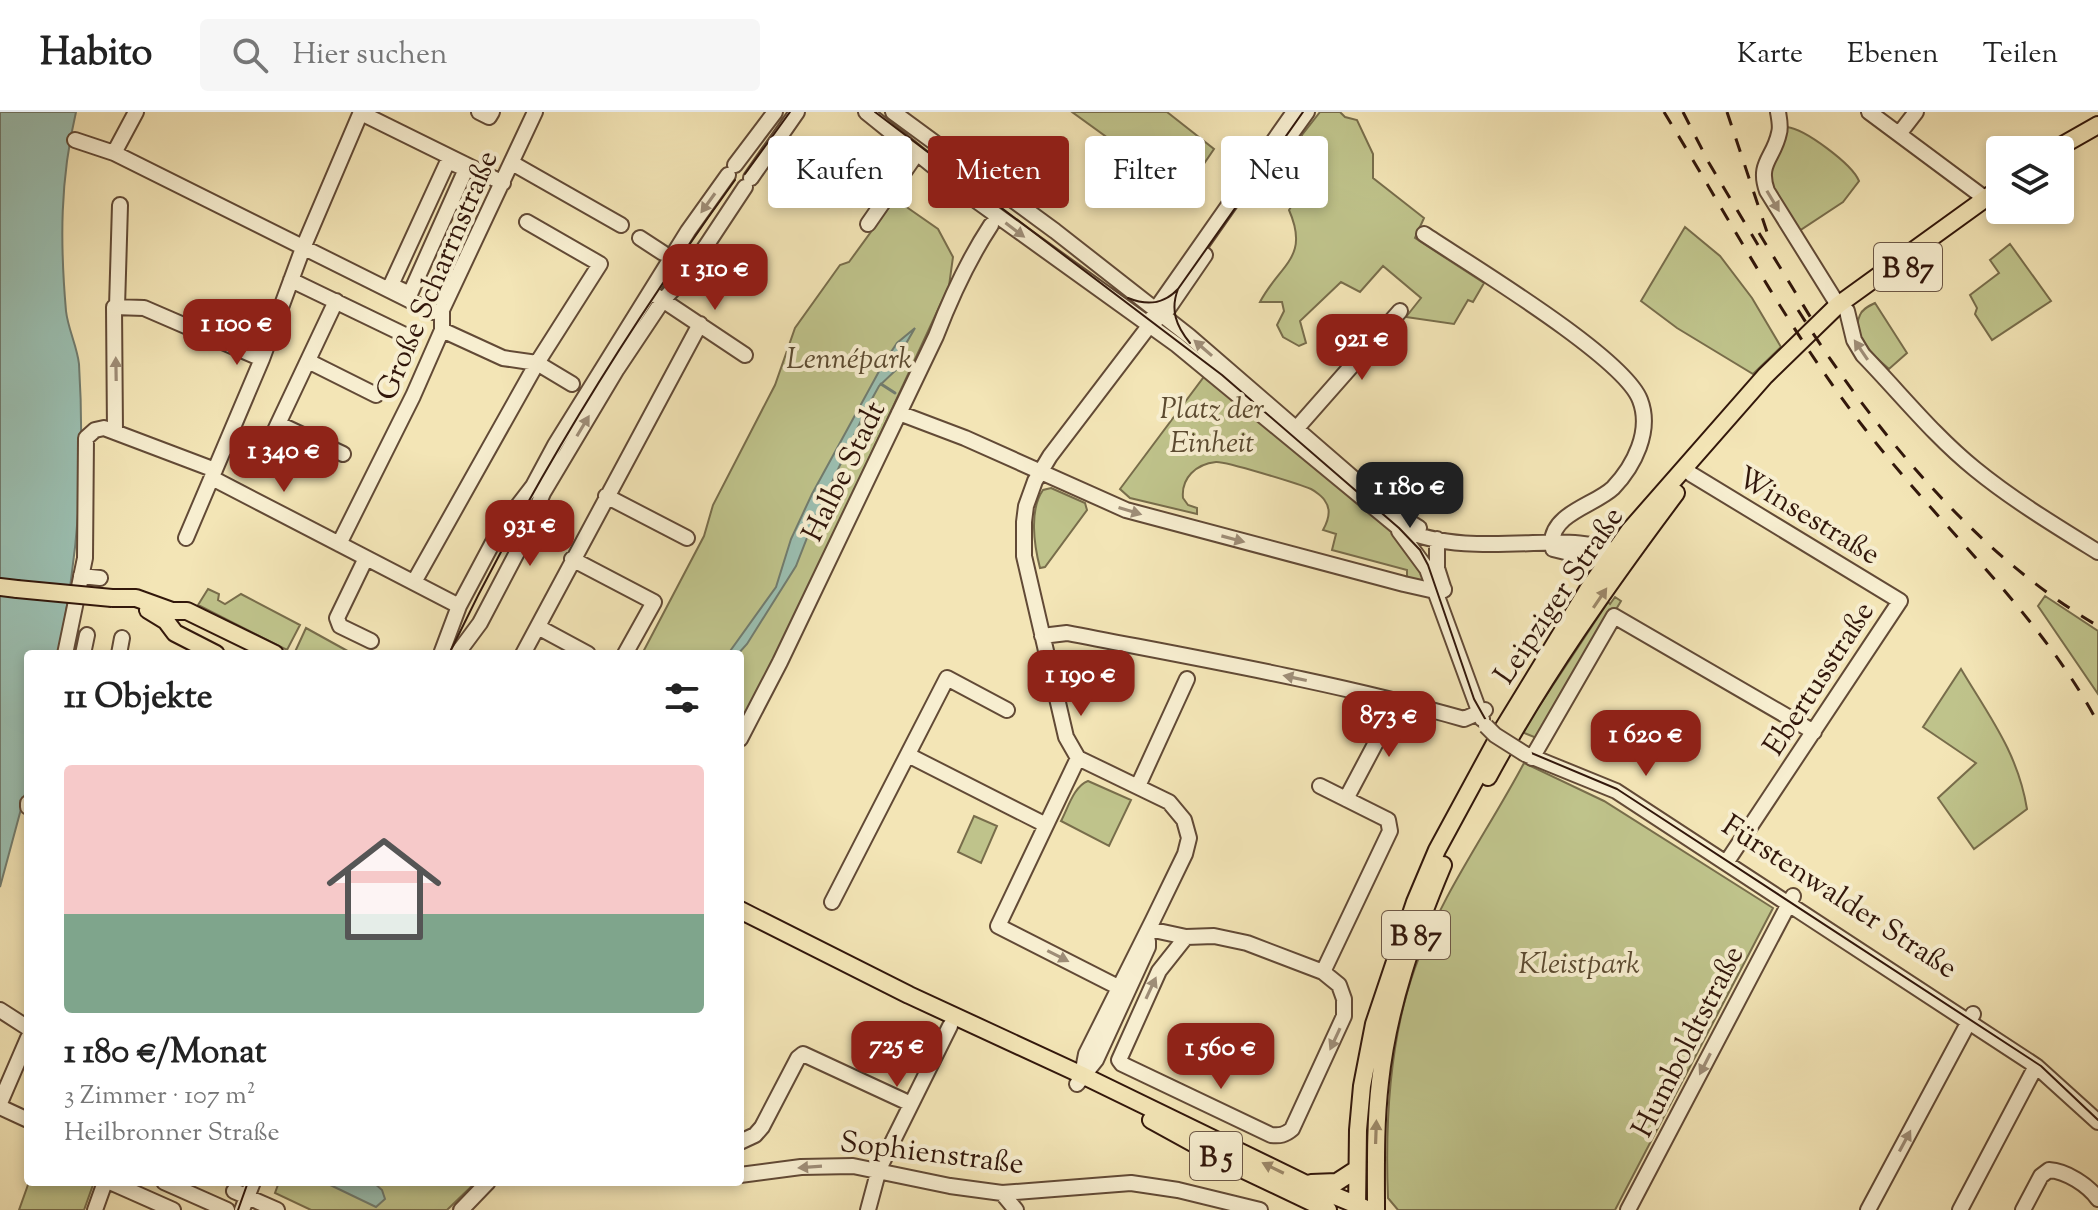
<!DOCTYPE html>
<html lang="de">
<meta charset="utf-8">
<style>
:root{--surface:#fff;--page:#f6f6f6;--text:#222;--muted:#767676;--line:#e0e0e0;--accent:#8f2418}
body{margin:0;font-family:"Sorts Mill Goudy",serif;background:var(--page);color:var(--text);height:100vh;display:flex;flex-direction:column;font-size:30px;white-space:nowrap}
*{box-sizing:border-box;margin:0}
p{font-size:26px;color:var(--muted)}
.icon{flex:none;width:44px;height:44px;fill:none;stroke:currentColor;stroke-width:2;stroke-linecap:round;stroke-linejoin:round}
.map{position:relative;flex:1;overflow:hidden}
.sheet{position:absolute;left:24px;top:538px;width:720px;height:536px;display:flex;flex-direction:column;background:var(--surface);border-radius:8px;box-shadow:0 4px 12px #0003}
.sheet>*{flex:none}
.top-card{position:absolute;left:768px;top:24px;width:760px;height:72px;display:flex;gap:16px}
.controls{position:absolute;left:1986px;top:24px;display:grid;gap:16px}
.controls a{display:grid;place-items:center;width:88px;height:88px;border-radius:8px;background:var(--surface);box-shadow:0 4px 12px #0003;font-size:40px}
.price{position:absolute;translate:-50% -68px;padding:0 18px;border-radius:16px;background:var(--accent);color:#fff;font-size:26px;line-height:52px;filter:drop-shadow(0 2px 4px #0008)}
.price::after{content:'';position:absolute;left:50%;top:48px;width:24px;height:18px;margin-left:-12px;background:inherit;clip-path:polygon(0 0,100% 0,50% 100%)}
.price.on{background:#222;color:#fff}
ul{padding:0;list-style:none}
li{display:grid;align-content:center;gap:16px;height:424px;padding:0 40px}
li+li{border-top:2px solid var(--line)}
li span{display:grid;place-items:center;height:248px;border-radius:8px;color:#555}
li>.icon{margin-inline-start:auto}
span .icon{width:144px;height:144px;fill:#fffc;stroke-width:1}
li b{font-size:34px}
h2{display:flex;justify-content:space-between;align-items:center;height:96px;padding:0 40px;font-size:34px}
.pill{padding:0 28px;border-radius:8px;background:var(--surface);box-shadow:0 4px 12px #0003;font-size:28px;line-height:72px}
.pill.on{background:var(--accent);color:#fff}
header{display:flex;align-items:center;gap:48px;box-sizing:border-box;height:112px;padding:0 40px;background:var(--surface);border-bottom:2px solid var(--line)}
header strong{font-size:38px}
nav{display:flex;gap:44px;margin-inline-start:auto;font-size:28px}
.search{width:560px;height:72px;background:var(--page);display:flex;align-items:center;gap:20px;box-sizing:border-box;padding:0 28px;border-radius:8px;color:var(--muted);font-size:30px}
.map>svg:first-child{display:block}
.green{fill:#bfc38b;stroke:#786d4b;stroke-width:2}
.water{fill:#9bbfb1;stroke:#717c6f;stroke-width:2}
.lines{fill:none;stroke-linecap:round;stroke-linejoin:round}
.stream{stroke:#717c6f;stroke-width:3}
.minor-casing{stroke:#624a36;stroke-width:18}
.major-casing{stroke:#32170b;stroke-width:20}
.minor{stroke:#f7eed0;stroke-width:14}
.major{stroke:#f3e5b6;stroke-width:16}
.tram{stroke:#32170b;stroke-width:2}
.rail{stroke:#32170b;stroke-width:3;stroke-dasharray:14 14;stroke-linecap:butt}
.minor-bridge-casing{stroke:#624a36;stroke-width:18;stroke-linecap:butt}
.major-bridge-casing{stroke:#32170b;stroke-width:20;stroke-linecap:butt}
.minor-bridge{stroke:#f7eed0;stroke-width:14}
.major-bridge{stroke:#f3e5b6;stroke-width:16}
.oneway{fill:#9e8d77}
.oneway2{fill:#9c8869}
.labels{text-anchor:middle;stroke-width:8;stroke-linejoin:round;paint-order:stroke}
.shield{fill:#f7eed0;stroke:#6d5846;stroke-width:2}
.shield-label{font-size:28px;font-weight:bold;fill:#32170b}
.street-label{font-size:30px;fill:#32170b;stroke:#f7eed0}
.park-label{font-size:30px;font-style:italic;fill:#5c4b31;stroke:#f7eed0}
</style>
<header>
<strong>Habito</strong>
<div class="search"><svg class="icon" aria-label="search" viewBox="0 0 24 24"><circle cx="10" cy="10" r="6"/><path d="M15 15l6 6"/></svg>Hier suchen</div>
<nav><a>Karte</a><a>Ebenen</a><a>Teilen</a></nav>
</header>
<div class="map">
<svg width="2098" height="1098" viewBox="0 0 2098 1098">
<rect width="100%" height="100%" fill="#f3e5b6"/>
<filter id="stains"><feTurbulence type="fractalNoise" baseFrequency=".0025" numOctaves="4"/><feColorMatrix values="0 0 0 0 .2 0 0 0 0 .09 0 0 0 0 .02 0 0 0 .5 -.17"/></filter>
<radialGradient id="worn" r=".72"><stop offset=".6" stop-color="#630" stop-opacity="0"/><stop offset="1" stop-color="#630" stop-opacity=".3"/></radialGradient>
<path class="green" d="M1072,0H1167L1214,37L1184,81Z
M1320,0H1340L1345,5L1357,8L1373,42V66L1424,106L1415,126L1484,171L1473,190L1468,188L1454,212L1406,205L1421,186L1383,154L1360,180L1341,170L1300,209L1306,231L1299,234L1283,225L1277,213L1284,199L1282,190H1260C1280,152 1310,146 1289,98L1303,77L1302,23Z
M1787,15C1805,17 1852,52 1859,69L1843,90L1799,119L1774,78L1769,61Z
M895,87L938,117L953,145L949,174L768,564L740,616V542H642L704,424L713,393L775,273L795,216L840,153L849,150Z
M1685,115L1720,144L1752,186L1781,235L1753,262L1677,216L1641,189Z
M2010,132L2051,189L1992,228L1975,202L1977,196L1970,183L1999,161L1990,148Z
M1875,191L1907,241L1889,257C1876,246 1850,222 1860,203C1862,197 1869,194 1875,191Z
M1206,262L1390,418L1418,453L1427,473L1407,468V458L1332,438L1336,422L1323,418C1328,409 1332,398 1325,389C1323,385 1315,379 1311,377C1299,372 1225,349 1216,350C1196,352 1181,366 1183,386L1188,393L1197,396V402L1130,386L1120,377Z
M1051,376L1085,391L1087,398L1045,455L1040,456C1034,433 1029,398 1043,378Z
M208,477L219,482L218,488L225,492L241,482L300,513L287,538L198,493Z
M2045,484L2098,519V582L2038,494Z
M1615,485L1621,489L1539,627L1522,620L1608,490L1610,492Z
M306,516L353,542H294Z
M1961,557C1989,604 2018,641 2027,697L1974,737L1938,686L1976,651L1923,615Z
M1524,651L1604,689L1773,796L1615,1098H1398L1388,1086C1385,1011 1389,928 1415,856C1441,783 1488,719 1524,651Z
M1088,669L1131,688L1109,734L1061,709C1068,696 1074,674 1088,669Z
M974,704L997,714L981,751L958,740Z
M29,1070H94L84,1098H19Z
M279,1070H476L447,1098H311L275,1081Z"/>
<path class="water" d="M0,0H76C60,68 60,130 66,199C68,217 77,234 79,252C85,348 78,448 58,542H28V671L0,775Z
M915,216L904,235L896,258L879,274L868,294L814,408L796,454L747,532L738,542H728L776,475L791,427L812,382L883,252L897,231Z
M324,1070H373L382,1078L385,1087L376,1095Z"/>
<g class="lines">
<path class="stream" d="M881,272L895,281"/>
<defs>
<path id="minor" d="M479,0L489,5L492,0
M866,0L974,87L1177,233L1399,416C1440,435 1489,433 1533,431C1563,430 1597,429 1624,443
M893,0L1055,119L1189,224L1390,398L1419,416
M1778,0C1779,6 1781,15 1779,21C1774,46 1757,51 1767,79L1838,193
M1869,0L1994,93
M361,1L503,71
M1899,22L1916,0
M75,28L114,41L433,200L442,198
M114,41L136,0
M448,49L466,57L410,182L391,173Z
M512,51L621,113
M735,53L775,0
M1266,57L1307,0
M751,66L797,0
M868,112L913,47
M1424,122C1469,152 1624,245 1640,288C1652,319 1634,354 1613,376C1595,393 1553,401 1552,430
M640,126L663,141
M291,168L405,223
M655,183L745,243
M117,195L120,93
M1847,199L1854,228L1863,243C1900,281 1934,324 1975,357C2013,388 2056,414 2098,440
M1155,209L1168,197L1205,143
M442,218L503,246L537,251L572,272
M308,249L376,283
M899,301L965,326L1126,398L1404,472L1435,479L1444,477
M279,312L343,342
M1296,317L1400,199
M115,320L114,195L144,196L262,247
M226,332L261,348L336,189
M1691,362L1900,489L1726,751
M212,366L459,494
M606,384L687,426
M1399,419L1427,457L1482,607
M186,426L262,247L303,136L361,0
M1437,427V456L1444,478
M339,432L413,284L442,218V198L535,0
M1553,437L1606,450L1615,449
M366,446L337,506L340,514L371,529
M572,447L654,490L625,542
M81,464L100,466
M414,470L537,251L600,152L527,110
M538,515L588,542
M1042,524L1067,521C1200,547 1334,570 1464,607L1485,598
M65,542L85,446L86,326L95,318L104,316L215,358
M83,542L87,523
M119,542L122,526
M441,542L459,494L500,417L533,374L555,333L688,119L728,63
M457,542L480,511L522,431L543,381L617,257L663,188L683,167L706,134L745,75
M523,542L700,212
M740,627L780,550L936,224C951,185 968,148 991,113
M1525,642L1616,679L2036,954L2098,1010
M908,643L1046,713
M1078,646L998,814L1118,875
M1532,646L1614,504L1814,620
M1138,674L1187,567
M1320,674L1388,708L1390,719L1323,860
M1346,687L1398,589
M28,691V695
M832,790L947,566L1007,598
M1149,817L1186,825L1214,824L1247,831L1323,860L1339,873L1344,887V904L1292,1017C1285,1023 1280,1024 1271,1023L1122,952L1119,948L1159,859L1186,825
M0,898L28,916
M1082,963L1086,942L1153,808L1185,742L1189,726L1184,708L1169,690L1078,646L1066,625L1024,444V410L1026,394L1035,369L1050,344L1149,214L1156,197L1294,0
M1077,972L1096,948L1148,835V829
M0,991L28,926
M0,995L28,1008
M740,1030L755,1023L762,1015L798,946L803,942L911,992
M740,1063L801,1055L853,1054L950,1074L1002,1081L1131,1071L1178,1078L1260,1098
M110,1070L173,1098
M164,1070L227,1098
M234,1079L277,1098
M1002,1081L1016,1098
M95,1098L105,1070
M242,1098L253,1070
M461,1098L488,1070
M868,1098L879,1057L950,914
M1628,1098L1793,784
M1868,1098L1973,902
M1960,1098L2036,954
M2023,1098L2041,1064L2049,1058C2066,1059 2088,1073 2098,1087"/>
<path id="major" d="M2054,38L2098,13
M0,475L17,477
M112,486H136L172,499H187L275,542
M148,498L166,509L175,521L216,542
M1488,665C1542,565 1608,472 1676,381
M740,798L909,883L1082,963L1304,1071L1364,1096
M1151,1008L1231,1052L1328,1098
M1311,1071L1337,1070L1357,1057
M1357,1098L1358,1018L1362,974L1374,912L1415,790L1437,738L1501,620L1589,476L1629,419L1765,264L1838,193L2000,76
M1376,1098C1376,1055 1375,1013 1380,970C1388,895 1414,822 1443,753"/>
</defs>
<use href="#minor" class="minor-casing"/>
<use href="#major" class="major-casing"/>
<use href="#minor" class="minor"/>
<use href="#major" class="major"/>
<path class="tram" d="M875,0L1222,263L1399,416L1420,438L1428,453L1474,587L1488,612L1510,632L1617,677L2041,954L2098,1008
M745,62L790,0
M1178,177C1170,198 1176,214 1190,231
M1128,186C1148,194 1164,192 1178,177L1303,0
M449,542C529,376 627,217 735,68
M238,1098L248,1070"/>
<path class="rail" d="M1664,0C1729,106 1788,218 1865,317C1941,416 2038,499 2098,611
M1683,0L1709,51L1758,133
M1727,0L1770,129
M1759,121L1811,206
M1798,198C1873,317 1975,442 2098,514"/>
<defs>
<path id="minor-bridge" d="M1486,614L1495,623L1525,642"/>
<path id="major-bridge" d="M17,477L112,486"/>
</defs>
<use href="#minor-bridge" class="minor-bridge-casing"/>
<use href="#major-bridge" class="major-bridge-casing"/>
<use href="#minor-bridge" class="minor-bridge"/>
<use href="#major-bridge" class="major-bridge"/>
</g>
<defs><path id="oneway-solid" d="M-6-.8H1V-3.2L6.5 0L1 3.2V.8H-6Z" transform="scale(2)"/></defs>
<g class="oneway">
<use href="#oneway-solid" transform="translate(1773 89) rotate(59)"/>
<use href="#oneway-solid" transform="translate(708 91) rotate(126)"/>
<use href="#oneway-solid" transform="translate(1015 118) rotate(37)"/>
<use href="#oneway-solid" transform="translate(1203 236) rotate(-139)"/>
<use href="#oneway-solid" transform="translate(1861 238) rotate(-124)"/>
<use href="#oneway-solid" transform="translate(116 257) rotate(-91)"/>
<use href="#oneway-solid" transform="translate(583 314) rotate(-59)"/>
<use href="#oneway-solid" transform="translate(1130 399) rotate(17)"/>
<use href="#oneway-solid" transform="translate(1233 427) rotate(15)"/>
<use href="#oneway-solid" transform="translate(1295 566) rotate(-168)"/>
<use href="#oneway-solid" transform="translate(1058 844) rotate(27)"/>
<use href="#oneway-solid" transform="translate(1151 876) rotate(-65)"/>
<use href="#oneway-solid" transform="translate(1335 927) rotate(115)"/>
<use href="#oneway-solid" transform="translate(1705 952) rotate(117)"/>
<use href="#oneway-solid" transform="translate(1905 1029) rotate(-62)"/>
<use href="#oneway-solid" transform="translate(810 1055) rotate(176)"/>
</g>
<g class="oneway2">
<use href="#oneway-solid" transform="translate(1600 486) rotate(-56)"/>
<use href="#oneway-solid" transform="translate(1376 1020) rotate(-88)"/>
<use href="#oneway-solid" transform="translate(1273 1056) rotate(-154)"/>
</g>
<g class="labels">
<g class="shield">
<rect x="1874" y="131" width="68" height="48" rx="6"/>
<rect x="1382" y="799" width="68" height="48" rx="6"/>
<rect x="1190" y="1020" width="52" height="48" rx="6"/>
</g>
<g class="shield-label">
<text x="1908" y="165">B 87</text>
<text x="1416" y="833">B 87</text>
<text x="1216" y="1054">B 5</text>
</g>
<g class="street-label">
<text transform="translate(436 163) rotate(-67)" y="10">Große Scharrnstraße</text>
<text transform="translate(843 359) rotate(-64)" y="10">Halbe Stadt</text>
<text transform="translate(1809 403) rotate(31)" y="10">Winsestraße</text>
<text transform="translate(1558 483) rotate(-56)" y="10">Leipziger Straße</text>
<text transform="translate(1818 566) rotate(-57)" y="10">Ebertusstraße</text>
<text transform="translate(1840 784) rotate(33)" y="10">Fürstenwalder Straße</text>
<text transform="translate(1687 929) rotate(-63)" y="10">Humboldtstraße</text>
<text transform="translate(932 1040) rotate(7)" y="10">Sophienstraße</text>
</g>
<g class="park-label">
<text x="849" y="256">Lennépark</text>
<text x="1212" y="306">Platz der<tspan x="1212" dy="34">Einheit</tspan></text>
<text x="1579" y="861">Kleistpark</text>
</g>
</g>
<rect width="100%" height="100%" filter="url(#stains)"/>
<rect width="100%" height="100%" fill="url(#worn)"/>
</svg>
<div class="controls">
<a><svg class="icon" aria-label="layers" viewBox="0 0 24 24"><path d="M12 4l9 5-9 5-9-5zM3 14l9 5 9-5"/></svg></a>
</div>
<b class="price" style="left:715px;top:200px">1 310 €</b>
<b class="price" style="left:237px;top:255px">1 100 €</b>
<b class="price" style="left:1362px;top:270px">921 €</b>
<b class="price" style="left:284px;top:382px">1 340 €</b>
<b class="price on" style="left:1410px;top:418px">1 180 €</b>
<b class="price" style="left:530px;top:456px">931 €</b>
<b class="price" style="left:1081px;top:606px">1 190 €</b>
<b class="price" style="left:1389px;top:647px">873 €</b>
<b class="price" style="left:1646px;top:666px">1 620 €</b>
<b class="price" style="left:897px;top:977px">725 €</b>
<b class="price" style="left:1221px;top:979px">1 560 €</b>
<div class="top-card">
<a class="pill">Kaufen</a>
<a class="pill on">Mieten</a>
<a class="pill">Filter</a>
<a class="pill">Neu</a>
</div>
<section class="sheet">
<h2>11 Objekte<svg class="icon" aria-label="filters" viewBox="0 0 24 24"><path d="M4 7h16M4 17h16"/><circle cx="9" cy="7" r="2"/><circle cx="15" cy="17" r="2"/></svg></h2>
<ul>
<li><span style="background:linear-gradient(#f6c9c9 60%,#7fa58c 0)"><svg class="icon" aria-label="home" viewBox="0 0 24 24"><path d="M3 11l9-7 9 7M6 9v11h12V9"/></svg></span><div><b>1 180 €/Monat</b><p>3 Zimmer · 107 m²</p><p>Heilbronner Straße</p></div></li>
</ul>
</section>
</div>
